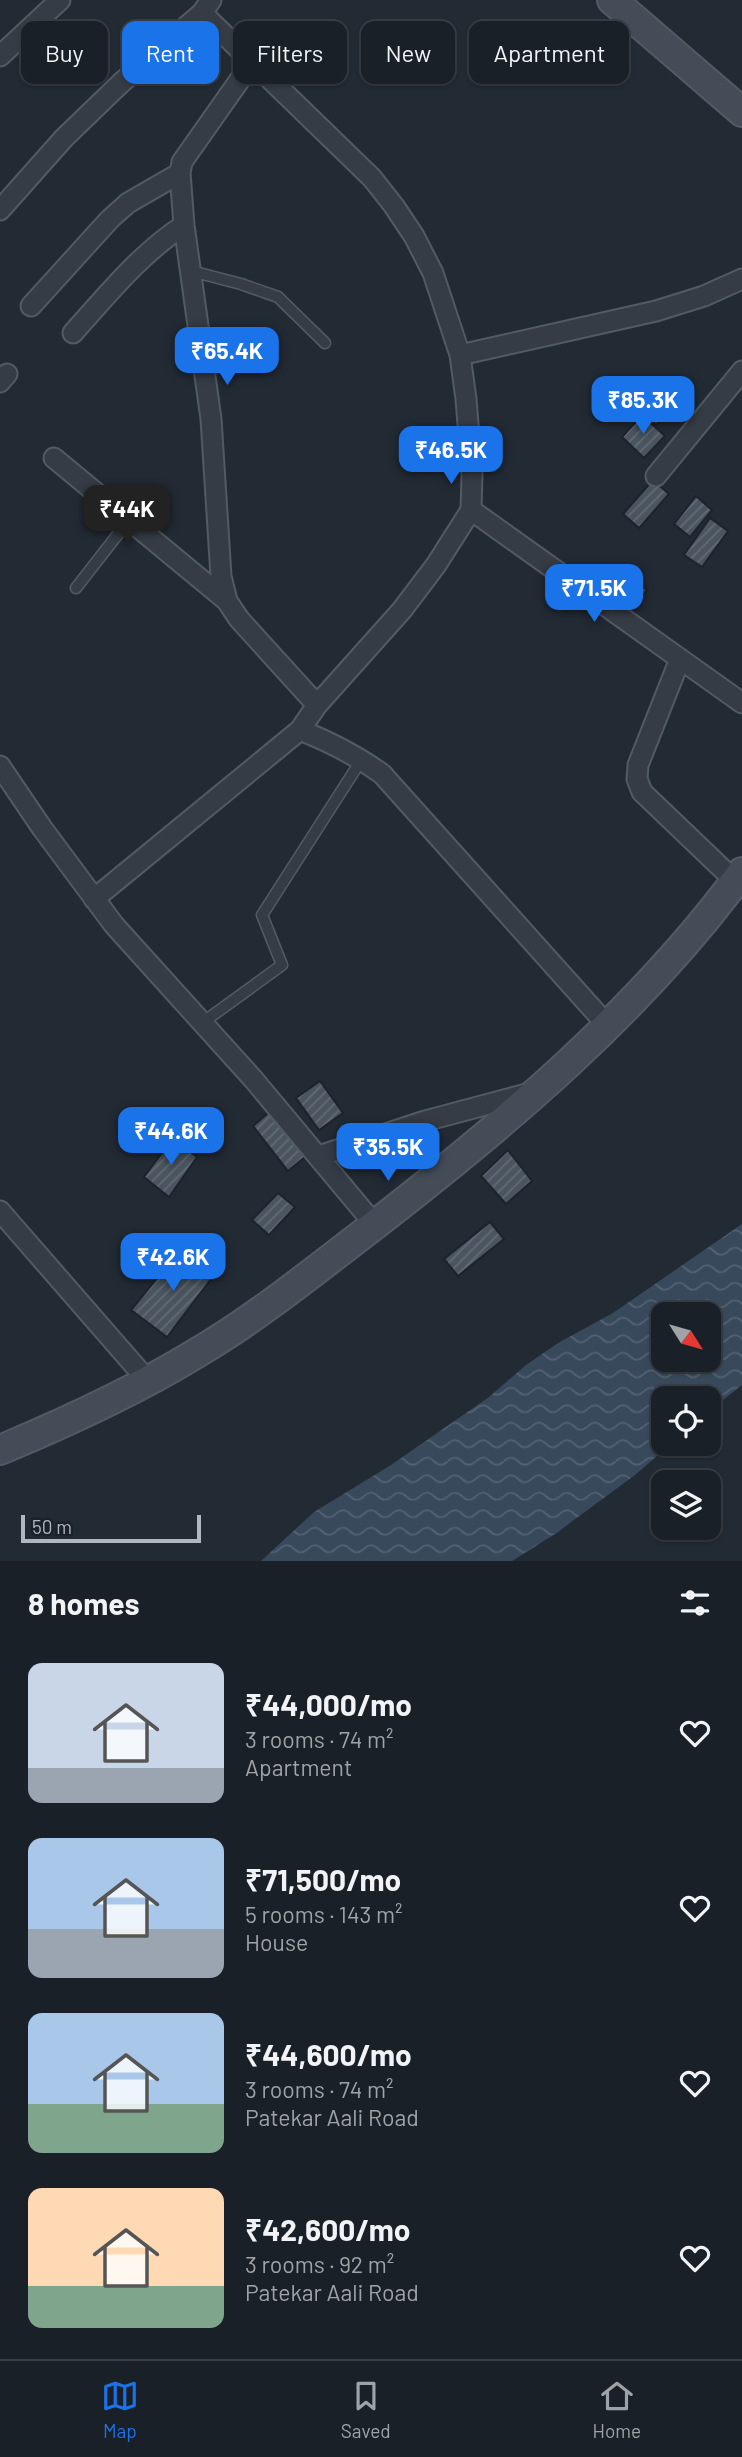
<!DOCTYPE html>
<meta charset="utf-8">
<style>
:root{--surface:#1a2027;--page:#272d33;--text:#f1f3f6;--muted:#9fa3a7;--line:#383e44;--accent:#1a73e8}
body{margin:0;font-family:Barlow,sans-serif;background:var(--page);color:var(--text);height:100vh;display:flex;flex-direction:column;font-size:26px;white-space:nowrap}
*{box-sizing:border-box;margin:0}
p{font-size:23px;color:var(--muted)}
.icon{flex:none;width:38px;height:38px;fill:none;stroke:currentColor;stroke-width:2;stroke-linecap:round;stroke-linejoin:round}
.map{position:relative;height:1561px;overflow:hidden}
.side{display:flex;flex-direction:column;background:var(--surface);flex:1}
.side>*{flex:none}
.top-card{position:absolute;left:21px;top:21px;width:700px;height:63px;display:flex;gap:14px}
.needle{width:46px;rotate:127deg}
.controls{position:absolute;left:651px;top:1302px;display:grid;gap:14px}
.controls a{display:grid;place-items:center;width:70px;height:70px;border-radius:14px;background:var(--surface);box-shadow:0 2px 5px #0004,0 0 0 2px var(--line);font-size:35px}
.scale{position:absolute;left:21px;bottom:18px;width:180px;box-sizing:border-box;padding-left:7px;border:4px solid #afb7c2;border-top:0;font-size:19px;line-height:24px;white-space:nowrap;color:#afb7c2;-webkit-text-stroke:5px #1b212a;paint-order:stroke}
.price{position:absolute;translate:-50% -60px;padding:0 16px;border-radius:14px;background:var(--accent);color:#fff;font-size:23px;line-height:46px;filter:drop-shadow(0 2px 4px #0008)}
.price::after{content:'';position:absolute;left:50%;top:42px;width:21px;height:16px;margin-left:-10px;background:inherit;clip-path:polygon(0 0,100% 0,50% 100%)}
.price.selected{background:#222;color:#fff}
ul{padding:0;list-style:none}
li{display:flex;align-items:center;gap:21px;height:175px;padding:0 28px}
li span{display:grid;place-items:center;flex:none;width:196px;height:140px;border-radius:14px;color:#555}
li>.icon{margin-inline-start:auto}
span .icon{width:84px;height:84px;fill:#fffc;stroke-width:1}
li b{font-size:30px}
h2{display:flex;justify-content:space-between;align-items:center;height:84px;padding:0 28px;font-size:30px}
.pill{padding:0 24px;border-radius:14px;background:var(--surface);box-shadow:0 2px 5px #0004,0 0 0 2px var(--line);font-size:24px;line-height:63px}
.pill.selected{background:var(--accent);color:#fff}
.menu{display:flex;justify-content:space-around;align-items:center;height:98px;border-top:2px solid var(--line);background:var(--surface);font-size:19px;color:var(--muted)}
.menu a{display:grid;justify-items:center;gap:4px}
.menu .selected{color:var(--accent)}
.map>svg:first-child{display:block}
.water{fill:url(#water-waves);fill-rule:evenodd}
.building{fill:url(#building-hatch);stroke:#1d232c;stroke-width:2}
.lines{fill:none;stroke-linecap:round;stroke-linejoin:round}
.lane-casing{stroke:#525a63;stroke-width:13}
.street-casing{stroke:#525a63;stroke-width:23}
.secondary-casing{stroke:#525a63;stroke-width:32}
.lane{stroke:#353c45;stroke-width:10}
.street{stroke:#353c45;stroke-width:19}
.secondary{stroke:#444c58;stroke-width:28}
</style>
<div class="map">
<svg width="742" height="1561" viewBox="0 0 742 1561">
<defs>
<pattern id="water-waves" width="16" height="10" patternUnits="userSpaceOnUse" patternTransform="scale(1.75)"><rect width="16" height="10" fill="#39495c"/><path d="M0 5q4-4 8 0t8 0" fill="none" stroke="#536172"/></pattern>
<pattern id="building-hatch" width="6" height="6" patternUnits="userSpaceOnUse" patternTransform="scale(1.75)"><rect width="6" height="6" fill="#4a5560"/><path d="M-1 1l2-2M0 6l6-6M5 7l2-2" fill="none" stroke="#626b75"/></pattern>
</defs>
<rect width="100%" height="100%" fill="#222a34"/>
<path class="water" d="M742,1224V1385L709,1411V1398H663V1444H671L635,1475L555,1534L512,1561H261L314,1512L391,1465L489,1397L526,1365L558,1343L613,1313ZM663,1314H709V1360H663Z"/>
<path class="building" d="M659,381L678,402L656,425L635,405Z
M642,415L665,436L644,458L622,437Z
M653,480L669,494L639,528L623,514Z
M696,496L712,510L690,537L674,524Z
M710,518L728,531L702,567L684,555Z
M631,577L647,590L625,618L608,606Z
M320,1081L343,1113L319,1130L296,1098Z
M274,1108L311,1152L288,1171L253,1126Z
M173,1138L197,1157L169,1197L144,1177Z
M508,1150L532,1181L506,1204L481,1176Z
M278,1193L295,1207L269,1235L252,1220Z
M490,1222L504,1239L458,1276L444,1259Z
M181,1249L214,1275L167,1337L131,1310Z"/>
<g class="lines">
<defs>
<path id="lane" d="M191,271L241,284L278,297L325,343
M76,588L129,520
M202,1023L282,965L262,915L362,759"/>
<path id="street" d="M0,56L60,0
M253,61L182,162L180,173L184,225L211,419L221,576L227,601L239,619L317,705
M0,210L64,138L121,83L202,13L211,0
M31,306L110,219L128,203L180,173
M73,333C108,294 140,254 184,225
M460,355L656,311L704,296L742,279
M0,382L7,374
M54,458L227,601
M656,476L742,371
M471,510L742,703
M680,659L638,765L637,779L642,792L735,881
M300,730C330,742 356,755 382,774L607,1025
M0,766L42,828L114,925L254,1080L375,1225
M94,899L300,730L317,705L402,610L436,565L471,510L472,474L466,399L460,355L433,273L414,236L394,206L372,178L202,13
M319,1156L425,1121L534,1092
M0,1211L148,1381"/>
<path id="secondary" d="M612,0L742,112
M0,1450C67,1422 133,1392 195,1354C255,1319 313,1272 368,1230C504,1125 639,1012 742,872"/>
</defs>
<use href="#lane" class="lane-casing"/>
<use href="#street" class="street-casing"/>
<use href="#secondary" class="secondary-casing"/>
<use href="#lane" class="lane"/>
<use href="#street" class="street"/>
<use href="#secondary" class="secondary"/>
</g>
</svg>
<div class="controls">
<a><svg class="needle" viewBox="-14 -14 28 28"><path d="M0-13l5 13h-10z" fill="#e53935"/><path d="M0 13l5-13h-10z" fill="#9fa3a7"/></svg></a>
<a><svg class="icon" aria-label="locate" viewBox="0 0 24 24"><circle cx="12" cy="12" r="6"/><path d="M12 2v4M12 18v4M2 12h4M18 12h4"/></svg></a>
<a><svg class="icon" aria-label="layers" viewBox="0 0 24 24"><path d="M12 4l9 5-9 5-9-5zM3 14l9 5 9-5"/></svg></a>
</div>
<div class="scale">50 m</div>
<b class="price" style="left:227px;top:387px">₹65.4K</b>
<b class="price" style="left:643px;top:436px">₹85.3K</b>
<b class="price" style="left:451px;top:486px">₹46.5K</b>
<b class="price selected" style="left:127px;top:545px">₹44K</b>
<b class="price" style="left:594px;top:624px">₹71.5K</b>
<b class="price" style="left:171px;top:1167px">₹44.6K</b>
<b class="price" style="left:388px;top:1183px">₹35.5K</b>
<b class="price" style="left:173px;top:1293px">₹42.6K</b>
<div class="top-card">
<a class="pill">Buy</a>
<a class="pill selected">Rent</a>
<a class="pill">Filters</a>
<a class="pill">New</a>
<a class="pill">Apartment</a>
</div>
</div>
<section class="side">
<h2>8 homes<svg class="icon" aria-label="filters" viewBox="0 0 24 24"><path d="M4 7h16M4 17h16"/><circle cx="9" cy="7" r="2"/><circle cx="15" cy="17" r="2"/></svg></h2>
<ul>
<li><span style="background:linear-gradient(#c9d6e8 75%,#9aa5b1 0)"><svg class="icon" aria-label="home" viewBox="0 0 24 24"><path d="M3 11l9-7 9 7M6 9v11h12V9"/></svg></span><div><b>₹44,000/mo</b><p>3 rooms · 74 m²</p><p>Apartment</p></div><svg class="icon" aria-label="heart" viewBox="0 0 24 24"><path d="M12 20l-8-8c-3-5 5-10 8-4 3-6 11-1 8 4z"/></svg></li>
<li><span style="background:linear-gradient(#a9c7e8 65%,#9aa5b1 0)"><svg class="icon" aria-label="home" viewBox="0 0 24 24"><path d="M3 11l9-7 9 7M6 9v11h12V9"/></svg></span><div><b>₹71,500/mo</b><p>5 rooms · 143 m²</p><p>House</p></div><svg class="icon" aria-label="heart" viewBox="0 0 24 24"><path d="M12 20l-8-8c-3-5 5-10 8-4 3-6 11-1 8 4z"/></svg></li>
<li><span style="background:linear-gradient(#a9c7e8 65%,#7fa58c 0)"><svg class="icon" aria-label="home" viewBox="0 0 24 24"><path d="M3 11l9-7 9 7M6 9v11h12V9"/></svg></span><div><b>₹44,600/mo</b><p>3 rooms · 74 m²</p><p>Patekar Aali Road</p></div><svg class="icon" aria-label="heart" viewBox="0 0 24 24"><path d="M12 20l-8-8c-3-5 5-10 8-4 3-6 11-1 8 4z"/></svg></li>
<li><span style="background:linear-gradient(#ffd9b3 70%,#7fa58c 0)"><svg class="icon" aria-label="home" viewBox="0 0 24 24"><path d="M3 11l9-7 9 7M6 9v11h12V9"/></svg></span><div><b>₹42,600/mo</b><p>3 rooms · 92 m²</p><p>Patekar Aali Road</p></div><svg class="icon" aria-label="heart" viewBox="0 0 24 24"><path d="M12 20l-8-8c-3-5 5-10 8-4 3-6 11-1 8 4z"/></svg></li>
</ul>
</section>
<nav class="menu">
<a class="selected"><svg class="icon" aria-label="map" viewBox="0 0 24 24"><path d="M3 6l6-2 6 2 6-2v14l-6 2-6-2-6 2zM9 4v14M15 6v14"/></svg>Map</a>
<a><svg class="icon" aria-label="saved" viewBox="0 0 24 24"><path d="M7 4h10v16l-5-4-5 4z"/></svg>Saved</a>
<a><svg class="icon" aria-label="home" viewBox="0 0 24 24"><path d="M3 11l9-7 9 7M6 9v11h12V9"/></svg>Home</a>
</nav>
